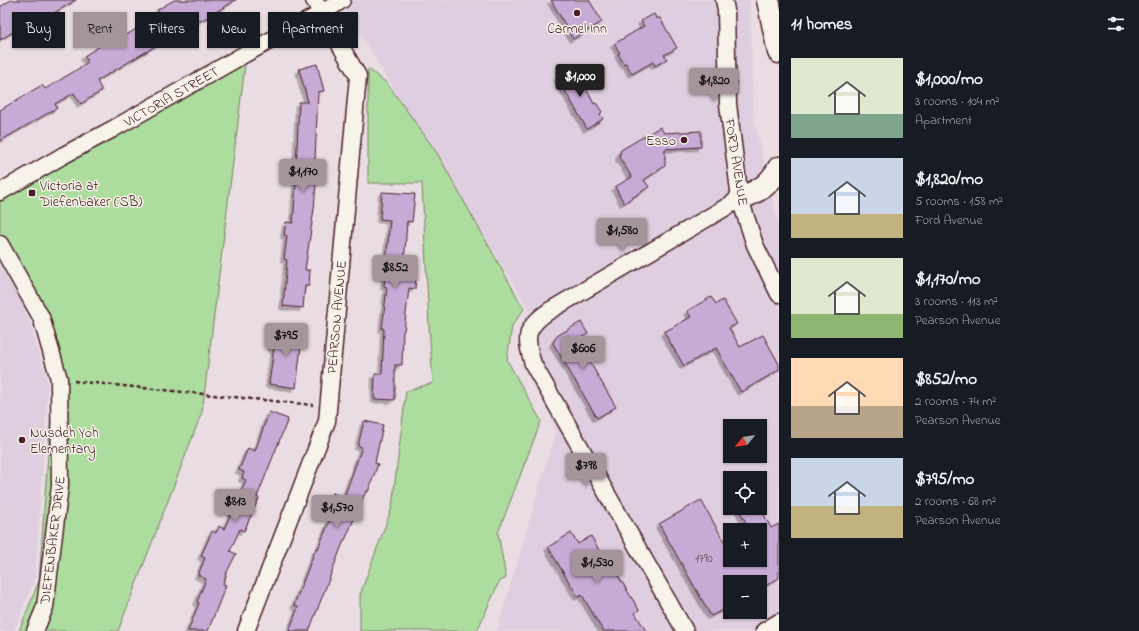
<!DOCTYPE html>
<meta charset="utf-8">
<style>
:root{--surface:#171b24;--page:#20242c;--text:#f1f3f6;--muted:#9ea1a6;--accent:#a6949b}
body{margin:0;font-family:"Indie Flower",sans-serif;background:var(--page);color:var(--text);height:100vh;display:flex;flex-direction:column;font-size:15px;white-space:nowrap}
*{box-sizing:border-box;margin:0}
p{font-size:13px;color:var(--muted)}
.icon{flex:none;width:22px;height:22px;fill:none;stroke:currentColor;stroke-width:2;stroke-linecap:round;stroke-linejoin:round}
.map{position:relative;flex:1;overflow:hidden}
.sheet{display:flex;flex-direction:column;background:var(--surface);width:360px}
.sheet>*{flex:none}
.guide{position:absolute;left:12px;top:12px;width:380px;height:36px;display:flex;gap:8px}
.needle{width:26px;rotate:240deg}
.fabs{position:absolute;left:723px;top:419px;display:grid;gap:8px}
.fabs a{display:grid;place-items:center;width:44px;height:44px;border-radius:0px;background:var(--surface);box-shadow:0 1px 3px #0004;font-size:20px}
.price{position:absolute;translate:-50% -34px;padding:0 9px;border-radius:4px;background:var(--accent);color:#111;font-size:13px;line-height:26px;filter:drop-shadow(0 1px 2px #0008)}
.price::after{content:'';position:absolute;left:50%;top:24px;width:12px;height:9px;margin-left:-6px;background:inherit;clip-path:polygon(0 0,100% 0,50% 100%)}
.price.current{background:#222;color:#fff}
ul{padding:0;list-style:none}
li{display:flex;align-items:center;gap:12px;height:100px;padding:0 12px}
li span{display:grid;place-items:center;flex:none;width:112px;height:80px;border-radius:0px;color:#555}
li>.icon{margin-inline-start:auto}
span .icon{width:48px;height:48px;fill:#fffc;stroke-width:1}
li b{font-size:17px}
h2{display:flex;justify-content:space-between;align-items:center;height:48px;padding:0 12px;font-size:17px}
.pill{padding:0 14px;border-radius:0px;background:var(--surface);box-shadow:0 1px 3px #0004;font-size:14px;line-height:36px}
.pill.current{background:var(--accent);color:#111}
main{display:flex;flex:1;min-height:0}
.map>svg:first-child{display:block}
.built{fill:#dfcedf;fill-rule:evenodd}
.green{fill:#acdd9e;stroke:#7b7e64}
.building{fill:#c8aad6;stroke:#4a1f2b;filter:url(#shadow)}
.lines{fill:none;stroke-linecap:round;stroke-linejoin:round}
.minor-casing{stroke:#4a1f2b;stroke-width:19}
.highway-casing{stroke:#4a1f2b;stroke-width:25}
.path{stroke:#4a1f2b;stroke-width:2.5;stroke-dasharray:4 3;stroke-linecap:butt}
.minor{stroke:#f7f3e8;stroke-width:16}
.highway{stroke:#f7f3e8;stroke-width:22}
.poi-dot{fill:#4a1f2b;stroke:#f7f3e8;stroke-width:1.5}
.labels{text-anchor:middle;stroke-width:3;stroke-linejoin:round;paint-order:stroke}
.number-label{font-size:12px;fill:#6a4256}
.poi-label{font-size:14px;fill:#4a1f2b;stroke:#f7f3e8;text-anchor:start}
.street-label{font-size:14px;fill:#4a1f2b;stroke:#f7f3e8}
</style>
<main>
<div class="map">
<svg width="779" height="631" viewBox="0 0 779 631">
<defs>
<filter id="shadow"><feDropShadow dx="-3.5" dy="3.5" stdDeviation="0" flood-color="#0004"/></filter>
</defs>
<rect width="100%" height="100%" fill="#e9dde3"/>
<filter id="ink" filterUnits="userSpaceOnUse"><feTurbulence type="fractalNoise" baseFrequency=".025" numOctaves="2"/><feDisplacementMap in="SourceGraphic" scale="8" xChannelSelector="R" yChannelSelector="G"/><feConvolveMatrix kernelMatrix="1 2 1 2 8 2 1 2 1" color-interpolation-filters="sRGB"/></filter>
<g filter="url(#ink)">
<path class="built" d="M339,0H750L753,115L779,228V614L752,631H497L556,430L524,361L532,314ZM730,426H760V456H730ZM730,478H760V508H730ZM730,530H760V560H730ZM730,582H760V612H730Z
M0,266L24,306L48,383L35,578L14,631H0Z"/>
<path class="green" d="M247,49L202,412L118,631H19L39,581L53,384L23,283L0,245V194Z
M368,69L387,83L437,153L524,309L512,326L507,360L541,421L498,533L506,578L499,582L477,631H360V595L392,507L406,391L433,383L429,326L422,183H368Z"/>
<path class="building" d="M11,0H76L20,33L18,29L0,40V7Z
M174,0H236L201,21L200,19L168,36L169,38L97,81L102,91L90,98L81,104L74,93L55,104L57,108L0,141V110L42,85L45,89L78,69L88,62L84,56L124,31L126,35L160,15L157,10Z
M551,0H589L602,22L573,39Z
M654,14L656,18H660L677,48L664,55L667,59L655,66L653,62L632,74L626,63L624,64L618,54L620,53L614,44L644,26L641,21Z
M317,64L324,91L318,92L314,184H316L314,209L305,270H310L309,286H305L303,308L283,306L287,260L284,259L287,236L284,235L286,222L293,223L297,169H296L299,102H308L299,69Z
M575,67L594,104L596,103L602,112L600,114L603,119L587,129L557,77Z
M660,127L664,133L701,131V147L665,149V166L644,180L649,187L624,203L615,187L632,177L619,157L621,150Z
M382,192L415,194L412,222L407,221L404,265L417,266L415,289L409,288L404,331H403L402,365H395V400L374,399L375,374H382L384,329H382L387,287L384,286L390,220L380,219Z
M711,297L716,304L723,300L737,324L729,328L740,347L763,335L779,364V370L741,392L716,348L684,366L664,332L691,317L687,311Z
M581,322L588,334L577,340L616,407L597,418L553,343L557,336Z
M273,327L303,330L296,388L269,384L274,348L271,347Z
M269,412L288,419L257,497L259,498L244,531L240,529L230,551L236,554L225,576H226L223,584L226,585L208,631H188L199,603L197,602L206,579L198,575L205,558L201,556L212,531L216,533L219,526L224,529L246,480L242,478L244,472L239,470L248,448L255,451Z
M364,421L383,425L375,463L378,464L368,492L366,491L345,540H344L309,631H289L298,607L294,605L316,548L318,549L335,507L328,504L332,493L344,497L362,447L358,446Z
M701,500L730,552V560H760V530H750L738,508L760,507L771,528L779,524V578L760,589V582H730V606L711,616L659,524Z
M571,533L578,544L591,536L611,571L614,569L639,610L635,613L646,631H603L582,595L578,597L548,547Z"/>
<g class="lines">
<defs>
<path id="minor" d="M724,0L726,10L728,104L740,199L755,245L779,294
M0,192L64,155L111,130L245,54L322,13L342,0
M0,244L41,317L59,379L60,486L45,607L35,631
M246,631L327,421L358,76L314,0
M685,631L533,364C525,337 524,328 549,311L740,199
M764,631L779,622"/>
<path id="highway" d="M768,0L779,52
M740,199C759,190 768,187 779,168"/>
</defs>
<use href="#minor" class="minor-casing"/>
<use href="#highway" class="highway-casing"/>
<path class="path" d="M74,381L313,405"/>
<use href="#minor" class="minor"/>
<use href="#highway" class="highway"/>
</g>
</g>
<g class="poi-dot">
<circle cx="577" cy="13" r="4"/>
<circle cx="684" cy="140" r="4"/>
<rect x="28" y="189" width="8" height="8" rx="2"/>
<circle cx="22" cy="440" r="4"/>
</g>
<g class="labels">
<g class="number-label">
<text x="704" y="562">1790</text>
</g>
<g class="poi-label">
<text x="577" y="33" text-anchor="middle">Carmel Inn</text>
<text x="676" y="145" text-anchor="end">Esso</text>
<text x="40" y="190">Victoria at<tspan x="40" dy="16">Diefenbaker (SB)</tspan></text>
<text x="30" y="437">Nusdeh Yoh<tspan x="30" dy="16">Elementary</tspan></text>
</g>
<g class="street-label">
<text transform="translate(171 96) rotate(-30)" y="5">VICTORIA STREET</text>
<text transform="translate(737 162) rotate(81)" y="5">FORD AVENUE</text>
<text transform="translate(336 317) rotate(-85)" y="5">PEARSON AVENUE</text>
<text transform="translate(52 540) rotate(-83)" y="5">DIEFENBAKER DRIVE</text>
</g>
</g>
</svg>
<div class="fabs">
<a><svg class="needle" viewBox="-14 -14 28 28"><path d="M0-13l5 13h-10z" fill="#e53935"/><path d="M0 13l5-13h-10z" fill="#9ea1a6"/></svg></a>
<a><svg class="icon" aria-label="locate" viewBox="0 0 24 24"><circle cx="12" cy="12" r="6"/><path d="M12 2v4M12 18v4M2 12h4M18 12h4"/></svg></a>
<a>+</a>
<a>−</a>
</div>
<b class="price current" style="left:580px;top:98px">$1,000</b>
<b class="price" style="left:714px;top:102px">$1,820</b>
<b class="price" style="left:303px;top:193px">$1,170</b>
<b class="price" style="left:622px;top:252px">$1,580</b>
<b class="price" style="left:395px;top:289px">$852</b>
<b class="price" style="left:286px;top:357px">$795</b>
<b class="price" style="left:583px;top:370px">$606</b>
<b class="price" style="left:586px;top:487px">$798</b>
<b class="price" style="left:235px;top:523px">$813</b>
<b class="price" style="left:337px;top:529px">$1,570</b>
<b class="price" style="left:597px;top:584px">$1,530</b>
<div class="guide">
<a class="pill">Buy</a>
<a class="pill current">Rent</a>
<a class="pill">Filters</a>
<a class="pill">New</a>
<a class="pill">Apartment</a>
</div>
</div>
<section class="sheet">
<h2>11 homes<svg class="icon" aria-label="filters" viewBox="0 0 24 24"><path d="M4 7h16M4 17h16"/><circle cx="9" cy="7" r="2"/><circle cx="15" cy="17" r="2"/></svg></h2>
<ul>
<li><span style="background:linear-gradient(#dfe7d0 70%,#7fa58c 0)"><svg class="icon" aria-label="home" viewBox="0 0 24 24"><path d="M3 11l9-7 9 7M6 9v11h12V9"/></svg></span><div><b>$1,000/mo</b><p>3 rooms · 104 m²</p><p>Apartment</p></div></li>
<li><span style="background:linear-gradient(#c9d6e8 70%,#c2b280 0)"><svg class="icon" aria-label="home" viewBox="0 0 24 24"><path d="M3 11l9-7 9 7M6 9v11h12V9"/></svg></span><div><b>$1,820/mo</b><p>5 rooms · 158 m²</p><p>Ford Avenue</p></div></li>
<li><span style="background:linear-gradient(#dfe7d0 70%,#8fb573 0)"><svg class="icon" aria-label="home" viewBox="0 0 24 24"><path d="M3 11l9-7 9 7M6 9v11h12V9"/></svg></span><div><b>$1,170/mo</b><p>3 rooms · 113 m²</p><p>Pearson Avenue</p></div></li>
<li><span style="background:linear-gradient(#ffd9b3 60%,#b9a48a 0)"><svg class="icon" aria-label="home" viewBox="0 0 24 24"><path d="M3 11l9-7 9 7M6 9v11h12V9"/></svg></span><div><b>$852/mo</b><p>2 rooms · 74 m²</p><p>Pearson Avenue</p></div></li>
<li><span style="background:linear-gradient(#c9d6e8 60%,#c2b280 0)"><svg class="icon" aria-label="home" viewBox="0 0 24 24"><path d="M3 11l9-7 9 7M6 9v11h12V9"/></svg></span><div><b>$795/mo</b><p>2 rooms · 68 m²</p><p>Pearson Avenue</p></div></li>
</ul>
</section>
</main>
